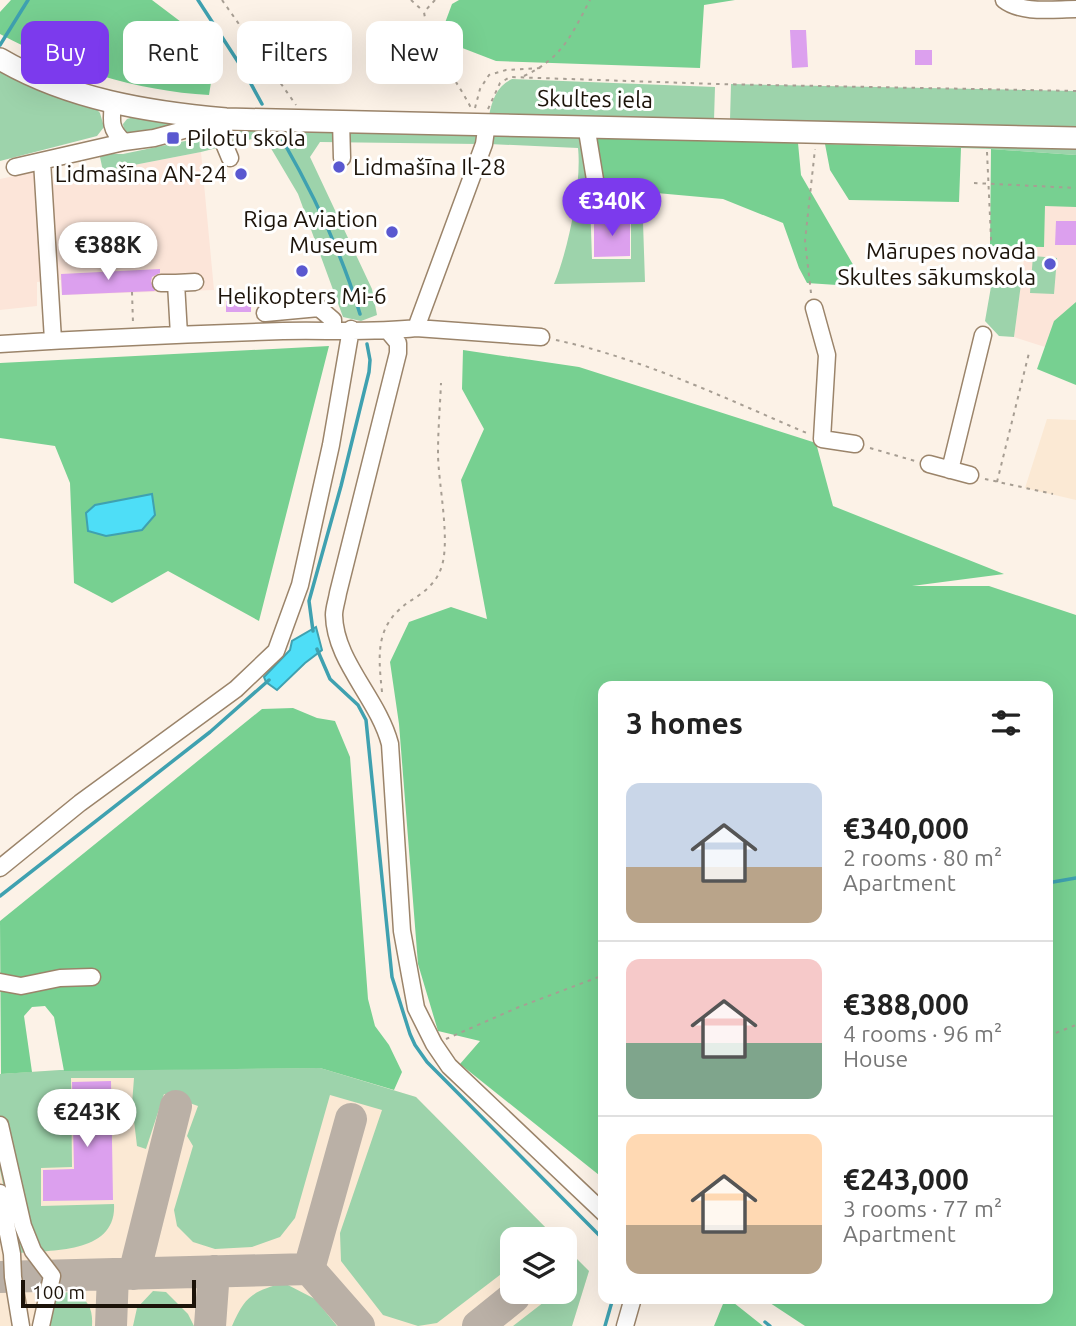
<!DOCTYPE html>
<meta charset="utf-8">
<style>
:root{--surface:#fff;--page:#f2f2f2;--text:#222;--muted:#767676;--line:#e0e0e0;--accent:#7c3aed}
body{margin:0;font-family:Ubuntu,sans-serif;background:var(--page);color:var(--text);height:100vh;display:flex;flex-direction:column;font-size:26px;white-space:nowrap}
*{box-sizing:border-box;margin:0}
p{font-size:23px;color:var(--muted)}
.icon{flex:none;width:38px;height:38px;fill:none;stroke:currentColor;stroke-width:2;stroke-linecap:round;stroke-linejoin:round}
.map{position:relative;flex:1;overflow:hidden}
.side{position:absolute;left:598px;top:681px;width:455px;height:623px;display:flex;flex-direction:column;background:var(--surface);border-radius:14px;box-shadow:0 7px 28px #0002}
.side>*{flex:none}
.hud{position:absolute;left:21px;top:21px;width:472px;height:63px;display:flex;gap:14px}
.buttons{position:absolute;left:500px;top:1227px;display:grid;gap:14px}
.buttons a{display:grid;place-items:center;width:77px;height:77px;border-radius:14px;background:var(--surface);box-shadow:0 7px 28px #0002;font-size:35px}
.scale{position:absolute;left:21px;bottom:18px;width:175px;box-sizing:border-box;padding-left:7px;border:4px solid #1c1309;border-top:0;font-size:19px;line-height:24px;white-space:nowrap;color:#1c1309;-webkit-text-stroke:5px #fff;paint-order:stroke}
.price{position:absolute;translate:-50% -60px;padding:0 16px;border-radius:24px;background:#fff;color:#222;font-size:23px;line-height:46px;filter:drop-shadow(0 2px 4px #0008)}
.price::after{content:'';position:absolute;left:50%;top:42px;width:21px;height:16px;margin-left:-10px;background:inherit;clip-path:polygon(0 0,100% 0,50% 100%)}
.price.current{background:var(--accent);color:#fff}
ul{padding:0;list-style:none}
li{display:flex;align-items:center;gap:21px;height:175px;padding:0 28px}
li+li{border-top:2px solid var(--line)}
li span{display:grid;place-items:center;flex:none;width:196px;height:140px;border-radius:14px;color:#555}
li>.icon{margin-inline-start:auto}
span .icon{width:84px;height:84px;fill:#fffc;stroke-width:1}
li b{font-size:30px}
h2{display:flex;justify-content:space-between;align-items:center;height:84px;padding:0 28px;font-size:30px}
.tag{padding:0 24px;border-radius:14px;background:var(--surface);box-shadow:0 7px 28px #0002;font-size:24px;line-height:63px}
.tag.current{background:var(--accent);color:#fff}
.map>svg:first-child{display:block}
.built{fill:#fbe9d4}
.education{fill:#fce5d9}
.green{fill:#9dd3ab}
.forest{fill:#77d091}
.water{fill:#4edef7;stroke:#3fa1b0;stroke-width:2}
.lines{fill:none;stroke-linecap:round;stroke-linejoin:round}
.stream{stroke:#3fa1b0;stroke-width:3.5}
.taxiway{stroke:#bab0a6;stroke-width:32}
.building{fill:#dca0ee}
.minor-casing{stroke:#9b846a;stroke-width:19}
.major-casing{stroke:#9b846a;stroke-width:24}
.path{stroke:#a79e93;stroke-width:2;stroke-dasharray:3.5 5;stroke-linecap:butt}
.minor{stroke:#fff;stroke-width:16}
.major{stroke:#fff;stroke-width:21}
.poi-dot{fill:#5a58d0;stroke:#fff;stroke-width:2.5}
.labels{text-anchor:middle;stroke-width:6;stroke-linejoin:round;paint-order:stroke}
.street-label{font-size:23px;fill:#1c1309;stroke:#fff}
.poi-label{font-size:23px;fill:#1c1309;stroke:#fff;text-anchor:end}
</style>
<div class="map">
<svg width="1076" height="1326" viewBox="0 0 1076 1326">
<rect width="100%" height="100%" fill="#fcf2e7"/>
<path class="built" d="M1047,419L1076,420V500L1025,488Z
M320,1068L416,1097L557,1239H513V1292H565V1247L589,1271L572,1326H0V1074L60,1070Z"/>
<path class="education" d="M201,152L214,290L62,295L61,280L37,282V306L0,310V179L33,172L37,174L40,181L62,179Z
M1027,188L1076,190V357L1014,337L1026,244Z"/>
<path class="green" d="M0,68L93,105L100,113L104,127L97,136L0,161Z
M512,79L715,87L714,120L489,116C492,100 497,86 512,79Z
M731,84L1076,91V127L730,120Z
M137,116L175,123V125L129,135L124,131L123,124L127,119Z
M252,127L476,133L478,144L320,142L310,157L372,289L377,315L361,321L343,317L298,194L269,145L273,137L272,134L201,152L103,171L100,157L106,154H123Z
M579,132L590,200L592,259H631V191L642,192L645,282L554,284C568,251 582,183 578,148L489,144L495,135Z
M593,136L1076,148V155L991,149Z
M1033,256L1057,258L1054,294L1030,293Z
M992,281L1021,284L1014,337L999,336L985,321Z
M320,1068L416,1097L557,1239H513V1265L437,1323L418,1326L383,1315L341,1261L340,1233L382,1110L330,1095L295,1218L280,1237L252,1247L215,1249L193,1242L177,1226L174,1210L193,1146L187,1136L198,1106L164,1094L146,1149L137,1146L132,1104L134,1078H71L72,1167L41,1168V1206L114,1204C117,1254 51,1250 18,1253L0,1170V1074L60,1070Z
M565,1247L589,1271L572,1326H513L544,1302L536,1292H565Z
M284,1283L315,1299L337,1326H232C245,1296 253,1291 284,1283Z
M153,1291L166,1292L188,1314L194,1326H133L137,1308Z
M74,1292C89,1300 93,1310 92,1326H45L52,1293Z"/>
<path class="forest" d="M11,0H152L189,28L213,70L209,95C137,91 63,68 0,34V12Z
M459,0H735L704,5L700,68L496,61L439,39L452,4Z
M593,136L798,143L801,175L855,268L852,286L807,283L799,268L783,223L723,199L601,188Z
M825,144L961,148L959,202L849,200L830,170Z
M991,149L1076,155V207L1045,206L1044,247L990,246Z
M1076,302V385L1037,369L1054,321Z
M329,346L259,621L168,571L112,603L74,583L70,483L55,446L0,438V363Z
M463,350L579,367L816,443L833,506L1004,574L912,586H989L1076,615V1326H805L764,1299L1048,1298V686H604V1179L460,1064L480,1041L438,1031L418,964L399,724L390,662L409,622L451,607L487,619L461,480L484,429L462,389Z
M293,708L317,718L335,721L350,757L368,999L375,1026L389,1045L402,1072L394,1090L320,1068L64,1071L54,1017L45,1006L32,1007L24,1016L32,1072L1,1074L0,921L262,709Z
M725,1299H729L763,1326H714Z"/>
<path class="water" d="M152,494L155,515L142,530L106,536L88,531L86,513L95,505Z
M316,627L322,650L305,663L277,690L266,682L264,677L290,650L292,641Z"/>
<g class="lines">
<path class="stream" d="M198,0L244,71L262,104
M0,45L28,0
M283,141C314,195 342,254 360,314
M313,631L309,601L341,486L369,372L370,360L367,344
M317,649L330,679L358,705L366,720L392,977L410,1034L415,1045L427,1062L604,1240
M1053,882L1076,878
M0,896L210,732L269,680
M765,1322L770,1326
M605,1326L613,1298"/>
<path class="taxiway" d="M309,1269L351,1119
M134,1274L176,1106
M0,1277L309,1269L359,1326
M111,1326L113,1275
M210,1326L214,1271
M478,1326L514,1297"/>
</g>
<path class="building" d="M790,30H806L808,67L792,68Z
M915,50H932V65H915Z
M594,219H630V256L594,257Z
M1056,221H1076V245H1055Z
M160,269V273L152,277L151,282L155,291L62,295L61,274Z
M251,300V312H226V301Z
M111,1081L113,1200L43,1201V1170L74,1169L72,1082Z"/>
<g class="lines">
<defs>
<path id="minor" d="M1004,0C1022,14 1054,9 1076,9
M113,103C111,121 110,130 124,142
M341,120L342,158
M215,122L230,158
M487,123L484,144L416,328L541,337
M586,125L599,204H621
M42,161L53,340
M15,167L124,142L154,138L210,123
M161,283H176L179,335
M176,283L195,282
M814,308L827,355L822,439L855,444
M265,313L319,308L333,320V330
M388,331L398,343V353L338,593C337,600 334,608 334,615C335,662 378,698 390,744L402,931L416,1008L434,1044L449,1066L604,1213
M0,344C94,338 188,334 283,331C327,330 372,333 416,328
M929,464L970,475
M950,470L983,335
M0,868L80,803L236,689L276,651L300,585L331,445L351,329
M0,982L21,986L60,978L92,977
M0,1125L23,1226L33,1251L52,1276L41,1326
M0,1193L12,1254L13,1277L21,1326
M625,1326L633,1298"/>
<path id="major" d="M0,59C68,99 148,112 226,119L1076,138"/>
</defs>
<use href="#minor" class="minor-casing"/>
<use href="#major" class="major-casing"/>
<path class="path" d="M222,0L296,105
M411,0L423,11
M435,0L424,12C430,52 454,74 471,108
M524,76C562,58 571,36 590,0
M475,108L480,89L489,75L506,70L541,68
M488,109L500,83L510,77L717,84L1076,91
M987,152L992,260
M974,183L1076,188
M132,292L133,323
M811,293L805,241L815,149
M556,340C644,359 727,399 809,434
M870,448L915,461
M985,479L1053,494
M997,482L1029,353
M382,692C378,653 375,625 410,601C422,594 435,584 440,571C452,545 438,484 438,453C438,430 440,407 441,383
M1048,1036L1076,1025
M446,1039L519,1007L604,975"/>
<use href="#minor" class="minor"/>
<use href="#major" class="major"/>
</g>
<g class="poi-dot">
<rect x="166" y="131" width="14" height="14" rx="3.5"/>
<circle cx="339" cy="167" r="7"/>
<circle cx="241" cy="174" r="7"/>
<circle cx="392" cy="232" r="7"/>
<circle cx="1050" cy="264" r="7"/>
<circle cx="302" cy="271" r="7"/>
</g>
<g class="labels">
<g class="street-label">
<text transform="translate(595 99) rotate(1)" y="8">Skultes iela</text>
</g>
<g class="poi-label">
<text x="187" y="146" text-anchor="start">Pilotu skola</text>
<text x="353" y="175" text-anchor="start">Lidmašīna Il-28</text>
<text x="227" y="182">Lidmašīna AN-24</text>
<text x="378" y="227">Riga Aviation<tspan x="378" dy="26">Museum</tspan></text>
<text x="1036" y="259">Mārupes novada<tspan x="1036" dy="26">Skultes sākumskola</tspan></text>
<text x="302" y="304" text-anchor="middle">Helikopters Mi-6</text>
</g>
</g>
</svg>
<div class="buttons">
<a><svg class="icon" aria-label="layers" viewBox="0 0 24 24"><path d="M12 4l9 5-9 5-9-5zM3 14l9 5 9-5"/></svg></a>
</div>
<div class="scale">100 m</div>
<b class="price current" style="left:612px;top:238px">€340K</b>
<b class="price" style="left:108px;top:282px">€388K</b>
<b class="price" style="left:87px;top:1149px">€243K</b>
<div class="hud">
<a class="tag current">Buy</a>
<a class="tag">Rent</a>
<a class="tag">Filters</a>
<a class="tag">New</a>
</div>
<section class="side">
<h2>3 homes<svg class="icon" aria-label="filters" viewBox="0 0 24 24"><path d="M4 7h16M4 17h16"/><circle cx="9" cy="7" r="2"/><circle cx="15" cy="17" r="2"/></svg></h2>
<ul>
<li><span style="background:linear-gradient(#c9d6e8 60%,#b9a48a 0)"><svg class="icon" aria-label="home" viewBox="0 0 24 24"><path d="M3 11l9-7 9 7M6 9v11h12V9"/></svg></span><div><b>€340,000</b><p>2 rooms · 80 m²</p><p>Apartment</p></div></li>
<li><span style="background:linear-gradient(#f6c9c9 60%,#7fa58c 0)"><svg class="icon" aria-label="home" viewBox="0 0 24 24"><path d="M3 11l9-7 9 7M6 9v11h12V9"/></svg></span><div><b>€388,000</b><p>4 rooms · 96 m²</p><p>House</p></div></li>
<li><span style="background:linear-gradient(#ffd9b3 65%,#b9a48a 0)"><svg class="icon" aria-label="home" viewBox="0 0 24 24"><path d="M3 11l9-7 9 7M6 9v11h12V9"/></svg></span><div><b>€243,000</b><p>3 rooms · 77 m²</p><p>Apartment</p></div></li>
</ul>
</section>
</div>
